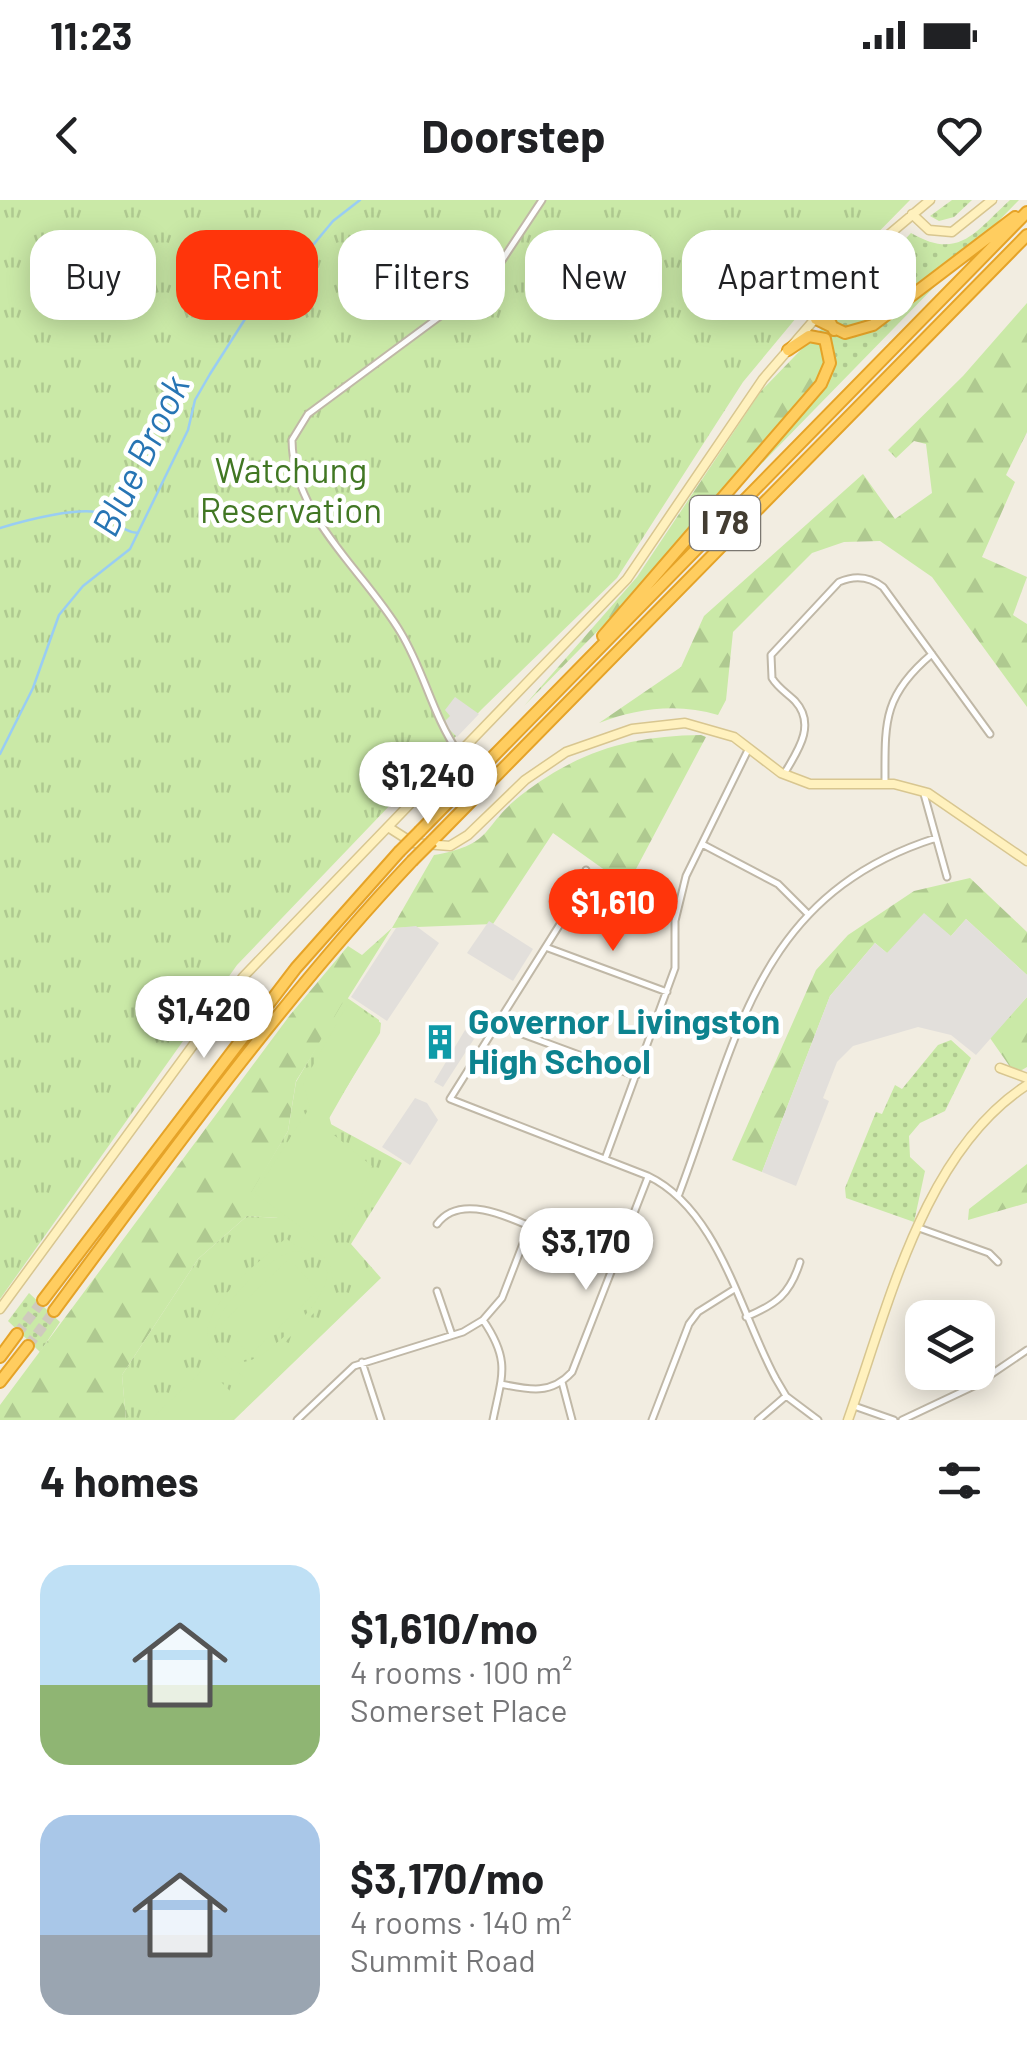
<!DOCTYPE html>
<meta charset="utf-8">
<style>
:root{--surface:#fff;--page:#f6f6f6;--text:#202124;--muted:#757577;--accent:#ff350b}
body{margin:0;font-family:Barlow,sans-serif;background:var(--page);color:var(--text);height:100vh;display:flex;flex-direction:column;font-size:38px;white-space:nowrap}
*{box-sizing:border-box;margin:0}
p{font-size:32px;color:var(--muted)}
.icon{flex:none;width:55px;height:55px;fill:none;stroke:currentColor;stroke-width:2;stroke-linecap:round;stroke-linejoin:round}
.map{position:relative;height:1220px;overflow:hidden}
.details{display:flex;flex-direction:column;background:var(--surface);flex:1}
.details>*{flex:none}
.banner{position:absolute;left:30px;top:30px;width:968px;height:90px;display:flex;gap:20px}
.buttons{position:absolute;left:905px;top:1100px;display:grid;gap:20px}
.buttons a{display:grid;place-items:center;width:90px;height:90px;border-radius:20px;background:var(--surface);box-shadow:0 5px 25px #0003;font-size:50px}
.price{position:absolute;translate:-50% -85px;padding:0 22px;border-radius:35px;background:#fff;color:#222;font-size:32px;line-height:65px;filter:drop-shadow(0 2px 5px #0008)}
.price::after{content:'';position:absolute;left:50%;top:60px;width:30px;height:22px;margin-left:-15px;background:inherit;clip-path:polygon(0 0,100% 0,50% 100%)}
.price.active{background:var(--accent);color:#fff}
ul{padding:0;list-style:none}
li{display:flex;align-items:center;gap:30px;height:250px;padding:0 40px}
li span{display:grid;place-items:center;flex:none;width:280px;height:200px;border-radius:30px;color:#555}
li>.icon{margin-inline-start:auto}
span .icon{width:120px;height:120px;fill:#fffc;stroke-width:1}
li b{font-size:42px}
h2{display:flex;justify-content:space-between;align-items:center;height:120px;padding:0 40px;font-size:42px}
.pill{padding:0 35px;border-radius:30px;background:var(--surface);box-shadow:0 5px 25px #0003;font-size:35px;line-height:90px}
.pill.active{background:var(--accent);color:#fff}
.status{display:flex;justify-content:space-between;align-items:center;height:70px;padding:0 50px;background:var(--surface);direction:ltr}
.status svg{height:28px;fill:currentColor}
header{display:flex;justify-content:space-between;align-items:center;height:130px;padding:0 40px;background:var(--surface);font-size:45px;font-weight:700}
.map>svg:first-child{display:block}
.grass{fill:url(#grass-dots)}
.forest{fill:url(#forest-firs)}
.park{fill:url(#park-tufts)}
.garden{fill:#cae9a7;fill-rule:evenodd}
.parking{fill:#e2dfdb}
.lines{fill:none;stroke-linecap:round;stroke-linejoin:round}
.stream{stroke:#99cdf3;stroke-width:2.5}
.highway-tunnel{stroke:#cfcabe;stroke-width:10;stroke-dasharray:10 5;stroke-linecap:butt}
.street-casing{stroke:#c0b8a7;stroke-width:9}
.secondary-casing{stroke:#d8c690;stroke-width:11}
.highway-casing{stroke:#e5a328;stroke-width:14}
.street{stroke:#fff;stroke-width:5}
.secondary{stroke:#fff1be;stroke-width:8}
.highway{stroke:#ffcd5f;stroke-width:10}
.highway-bridge-casing{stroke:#e5a328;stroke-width:14;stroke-linecap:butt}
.highway-bridge{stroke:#ffcd5f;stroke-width:10}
.labels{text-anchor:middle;stroke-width:9;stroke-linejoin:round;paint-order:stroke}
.shield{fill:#fff;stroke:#7b7770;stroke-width:2.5}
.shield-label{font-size:32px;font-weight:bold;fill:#433d32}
.park-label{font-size:35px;fill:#417723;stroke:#fff}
.culture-label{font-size:35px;font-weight:bold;fill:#0d838f;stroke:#fff;text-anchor:start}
.water-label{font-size:38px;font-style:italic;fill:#2775b4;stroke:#fff}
</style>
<div class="status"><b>11:23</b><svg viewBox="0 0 49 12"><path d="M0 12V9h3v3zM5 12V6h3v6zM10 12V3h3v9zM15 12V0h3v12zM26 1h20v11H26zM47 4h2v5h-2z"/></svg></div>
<header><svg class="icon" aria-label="back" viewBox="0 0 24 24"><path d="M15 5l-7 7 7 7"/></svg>Doorstep<svg class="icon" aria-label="heart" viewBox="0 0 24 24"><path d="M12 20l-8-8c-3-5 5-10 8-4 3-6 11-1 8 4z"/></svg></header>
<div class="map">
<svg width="1027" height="1220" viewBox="0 0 1027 1220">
<defs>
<pattern id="grass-dots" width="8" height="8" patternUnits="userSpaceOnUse" patternTransform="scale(2.5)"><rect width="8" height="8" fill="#cae9a7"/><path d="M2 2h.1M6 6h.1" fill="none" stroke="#afc990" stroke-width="1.8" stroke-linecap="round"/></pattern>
<pattern id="forest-firs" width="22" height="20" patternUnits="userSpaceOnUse" patternTransform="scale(2.5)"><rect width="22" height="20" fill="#cae9a7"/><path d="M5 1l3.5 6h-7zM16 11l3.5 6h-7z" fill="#afc990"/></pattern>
<pattern id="park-tufts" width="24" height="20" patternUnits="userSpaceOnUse" patternTransform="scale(2.5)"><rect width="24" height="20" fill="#cae9a7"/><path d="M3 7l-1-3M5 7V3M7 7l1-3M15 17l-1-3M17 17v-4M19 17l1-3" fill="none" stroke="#afc990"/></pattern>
</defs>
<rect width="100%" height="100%" fill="#f2ede1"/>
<path class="grass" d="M952,0H972L954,17L939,21L930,16Z
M1010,0H1019L694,333L693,326L834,162L832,146L822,128L911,33C959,61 975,32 1010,0Z
M951,840L971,858L945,911L920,923L909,936L910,957L925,971L914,1022L846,998L845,988L876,912L882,914L895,885L902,889L938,845Z
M29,1093L60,1122L40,1152L8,1121Z"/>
<path class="forest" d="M1027,103V232L1006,275L1015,282L982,357L1027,377L1013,415L1027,424V507L932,377L880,341L844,342L812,353L733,432L726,500L718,515C679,503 637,508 599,523L681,467L704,416L863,274L895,319L932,293L926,244L914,241L896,258L888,250L963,176Z
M822,128L832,145L829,179L693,326L694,333L524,506L637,377L761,191Z
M701,535L706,537L627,686L553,633L493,724L392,728L296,881L288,931L251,994L280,1018L247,1016L198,1059L122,1175L126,1220H0V1205L290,815L348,746L362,755L392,728L434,655C495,644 480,628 520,596C578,551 629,536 701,535Z
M970,678L1027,732V775L966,719L951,736L887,753L875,743L830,796L762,972L732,960L816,770L848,735L914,691Z
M1027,797V867L1015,874L990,838Z
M1027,964V1003L968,1020L969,1009Z"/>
<path class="park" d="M0,0H910L806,106L743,182L617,378L482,509L237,765L0,1099Z
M346,797L379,820V831L327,922L402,963L351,1044L381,1078L234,1220H126L122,1175L198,1059L247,1016L278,1018L250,994L288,931L296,882Z"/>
<path class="garden" d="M349,802L381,823L380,833L329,916L334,935L372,966L359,1002L326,1046L255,993L310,907L303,883Z
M286,1038C307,1060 341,1042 330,1097L247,1180C238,1171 223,1166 215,1156C182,1117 260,1062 286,1038ZM294,1051C357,1056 315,1107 292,1129C270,1150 233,1186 214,1140C210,1112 267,1057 294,1051Z
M289,1059L318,1090L250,1155L221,1124Z
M206,1167L238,1199L215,1220H150Z"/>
<path class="parking" d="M455,497L479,514L457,537L443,523L450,516L445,510Z
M924,713L951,736L966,719L1027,775V797L976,855L951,835L918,827L853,846L837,862L823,898L829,901L796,986L762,972L830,796L875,743L887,753Z
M489,721L533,749L513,781L467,753Z
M416,726L439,743L387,821L351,797L396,728Z
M465,830L474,839L443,887L434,882Z
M415,898L427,903L438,920L410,965L382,947Z"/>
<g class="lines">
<path class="stream" d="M0,328C23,321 82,305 104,314C117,320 121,332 138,333
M0,554L33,488L59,415L83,386L130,349L188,230L195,200L210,174L247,116L274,92L333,21L360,0"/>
<path class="highway-tunnel" d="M17,1134L43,1100
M28,1146L54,1111"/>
<defs>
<path id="street" d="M458,552C433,516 424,471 401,433C364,370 293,318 292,240L308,214L489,80L542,0
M784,574C797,552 817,525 795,501C787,493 778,488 772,478L771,455L839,382C855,375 869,376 883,387L990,534
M885,584C885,523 882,496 932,454
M924,594L947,677
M702,644L778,684L807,713
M586,670L584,686L450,899L648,976C719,1010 740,1113 776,1179L786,1196L818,1220
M548,748L667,792
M498,825L636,876
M605,959L675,768V721L686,676L749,548
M679,994C738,838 757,695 936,638
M437,1024C465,986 530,1029 564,1041
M919,1028L989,1053L998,1062
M437,1091L452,1135
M746,1117C777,1104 790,1094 800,1062
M483,1120C511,1161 502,1175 493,1220
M362,1162L381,1220
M562,1182L572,1220
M501,1184C529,1190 551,1195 572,1172L648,977
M854,1206L894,1220
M297,1220L354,1166L463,1132L483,1120L502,1098L529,1028
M652,1220L689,1124L698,1112L733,1090
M758,1220L786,1196
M902,1220L974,1186L1027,1150"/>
<path id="secondary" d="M912,14L929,30L952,32L992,0
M388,627L413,643L450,646L468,635L525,580L566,552L632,529L685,523L734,537L781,573L810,584H894L928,593L1027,661
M1000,868L1027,878
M0,1109L243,777L627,379L763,179L886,37L930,0
M848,1220C888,1108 923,952 1027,885"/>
<path id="highway" d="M816,119L845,133L873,125L1015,17
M834,130L828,118L837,95
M603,436L821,184L830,163L825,139L809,136L788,150
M420,631L1027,12
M432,641L1027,35
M43,1100L296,768L399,652
M54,1111C168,957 281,800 412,661
M0,1157L17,1134
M0,1182L28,1146"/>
</defs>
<use href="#street" class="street-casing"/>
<use href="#secondary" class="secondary-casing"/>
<use href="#highway" class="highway-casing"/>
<use href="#street" class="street"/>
<use href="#secondary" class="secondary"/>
<use href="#highway" class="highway"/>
<defs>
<path id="highway-bridge" d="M399,652L420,631
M412,661L432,641"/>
</defs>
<use href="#highway-bridge" class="highway-bridge-casing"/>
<use href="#highway-bridge" class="highway-bridge"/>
</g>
<defs>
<symbol id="building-bare" viewBox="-9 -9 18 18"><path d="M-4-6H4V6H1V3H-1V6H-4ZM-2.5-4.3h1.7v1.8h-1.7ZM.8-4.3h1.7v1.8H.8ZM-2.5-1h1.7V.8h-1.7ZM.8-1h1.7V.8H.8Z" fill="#0f9aa8" stroke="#fff" stroke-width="2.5" paint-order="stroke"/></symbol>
</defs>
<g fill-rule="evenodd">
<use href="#building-bare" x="415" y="817" width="50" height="50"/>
</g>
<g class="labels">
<rect class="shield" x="690" y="296" width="70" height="54" rx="8"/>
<g class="shield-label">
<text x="725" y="334">I 78</text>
</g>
<g class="park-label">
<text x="291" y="283">Watchung<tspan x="291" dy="40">Reservation</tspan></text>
</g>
<g class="culture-label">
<text x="468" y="834">Governor Livingston<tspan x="468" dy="40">High School</tspan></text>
</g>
<g class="water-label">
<text transform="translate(141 256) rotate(-64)" y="13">Blue Brook</text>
</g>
</g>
</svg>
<div class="buttons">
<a><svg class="icon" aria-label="layers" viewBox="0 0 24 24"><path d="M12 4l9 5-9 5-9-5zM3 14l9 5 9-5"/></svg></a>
</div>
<b class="price" style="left:428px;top:627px">$1,240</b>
<b class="price active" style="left:613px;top:754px">$1,610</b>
<b class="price" style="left:204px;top:861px">$1,420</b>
<b class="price" style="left:586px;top:1093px">$3,170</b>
<div class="banner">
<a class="pill">Buy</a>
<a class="pill active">Rent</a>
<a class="pill">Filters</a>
<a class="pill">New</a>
<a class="pill">Apartment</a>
</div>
</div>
<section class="details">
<h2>4 homes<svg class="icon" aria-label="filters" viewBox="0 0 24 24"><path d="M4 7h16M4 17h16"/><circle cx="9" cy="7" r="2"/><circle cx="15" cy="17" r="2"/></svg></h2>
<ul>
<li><span style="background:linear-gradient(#bfe0f5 60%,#8fb573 0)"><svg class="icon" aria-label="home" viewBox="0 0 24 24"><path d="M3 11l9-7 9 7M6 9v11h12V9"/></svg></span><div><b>$1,610/mo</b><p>4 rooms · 100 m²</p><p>Somerset Place</p></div></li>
<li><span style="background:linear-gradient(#a9c7e8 60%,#9aa5b1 0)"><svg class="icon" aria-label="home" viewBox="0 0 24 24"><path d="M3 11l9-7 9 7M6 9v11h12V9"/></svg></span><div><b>$3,170/mo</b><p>4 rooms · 140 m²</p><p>Summit Road</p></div></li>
</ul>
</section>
